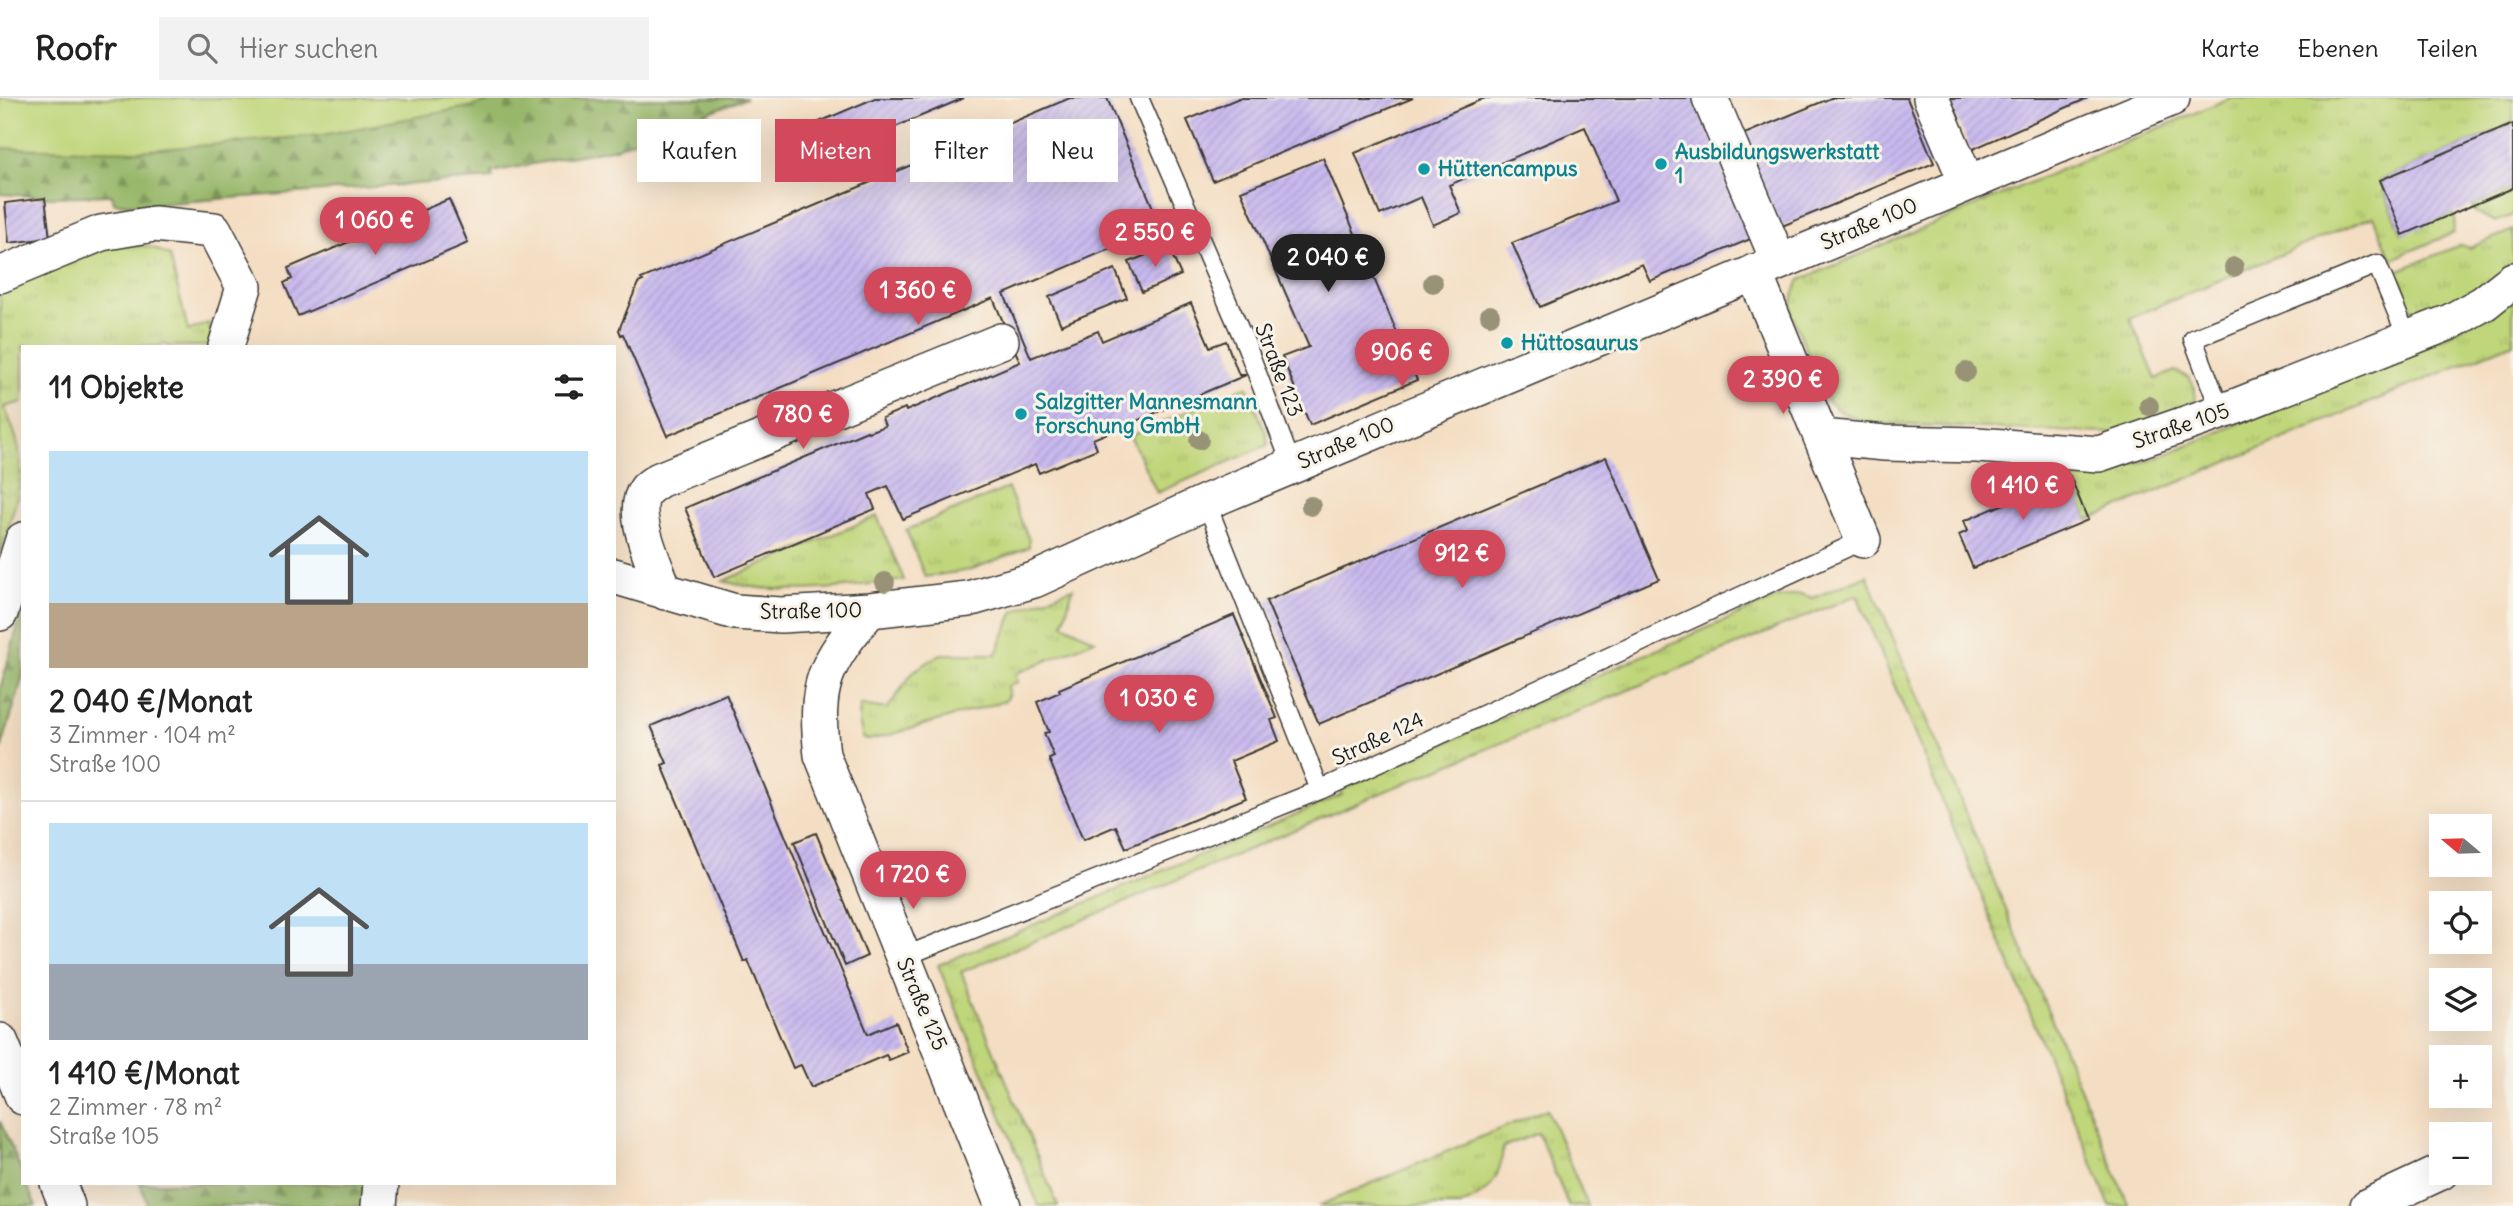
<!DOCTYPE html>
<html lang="de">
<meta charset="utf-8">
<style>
:root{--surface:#fff;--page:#f2f2f2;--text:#222;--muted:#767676;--line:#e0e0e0;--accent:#d1495b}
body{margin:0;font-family:Delius,sans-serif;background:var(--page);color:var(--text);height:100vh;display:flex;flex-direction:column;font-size:26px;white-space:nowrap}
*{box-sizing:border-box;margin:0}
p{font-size:23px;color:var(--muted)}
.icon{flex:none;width:38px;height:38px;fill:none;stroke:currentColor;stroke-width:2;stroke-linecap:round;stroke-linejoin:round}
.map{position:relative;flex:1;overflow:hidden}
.panel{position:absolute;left:21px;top:247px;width:595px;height:840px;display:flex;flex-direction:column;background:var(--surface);border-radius:0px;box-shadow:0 7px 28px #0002}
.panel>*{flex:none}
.guide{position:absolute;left:637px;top:21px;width:665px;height:63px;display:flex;gap:14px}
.needle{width:46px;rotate:289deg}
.buttons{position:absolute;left:2429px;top:716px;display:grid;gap:14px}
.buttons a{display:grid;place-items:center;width:63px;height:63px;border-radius:0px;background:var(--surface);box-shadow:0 7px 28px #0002;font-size:35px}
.price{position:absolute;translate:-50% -60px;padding:0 16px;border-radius:24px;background:var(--accent);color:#fff;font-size:23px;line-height:46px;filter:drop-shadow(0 2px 4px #0008)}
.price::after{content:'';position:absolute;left:50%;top:42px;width:21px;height:16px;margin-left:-10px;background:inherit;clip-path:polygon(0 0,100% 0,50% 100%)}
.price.on{background:#222;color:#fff}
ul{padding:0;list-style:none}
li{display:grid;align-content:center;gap:14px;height:371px;padding:0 28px}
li+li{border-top:2px solid var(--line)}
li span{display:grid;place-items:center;height:217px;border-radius:0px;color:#555}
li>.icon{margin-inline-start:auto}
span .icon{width:126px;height:126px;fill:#fffc;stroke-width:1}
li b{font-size:30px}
h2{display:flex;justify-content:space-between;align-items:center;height:84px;padding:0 28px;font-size:30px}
.pill{padding:0 24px;border-radius:0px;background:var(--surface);box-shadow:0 7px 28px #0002;font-size:24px;line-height:63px}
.pill.on{background:var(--accent);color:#fff}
header{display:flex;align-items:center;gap:42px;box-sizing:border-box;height:98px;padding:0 35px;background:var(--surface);border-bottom:2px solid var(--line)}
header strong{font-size:33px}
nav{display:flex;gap:38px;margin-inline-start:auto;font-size:24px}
.search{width:490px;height:63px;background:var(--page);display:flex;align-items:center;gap:18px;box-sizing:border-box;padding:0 24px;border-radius:0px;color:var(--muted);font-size:26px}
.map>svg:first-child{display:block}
.grass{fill:url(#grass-tufts);stroke:#6e794b;stroke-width:2}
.forest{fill:url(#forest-firs);stroke:#5a6a43;stroke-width:2}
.green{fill:#c0d67a;stroke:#6e794b;stroke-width:2}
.building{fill:url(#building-hatch)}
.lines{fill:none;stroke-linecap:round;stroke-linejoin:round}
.lane-casing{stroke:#3c3935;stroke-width:21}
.street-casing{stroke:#3c3935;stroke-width:38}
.lane{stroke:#fff;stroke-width:18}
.street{stroke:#fff;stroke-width:35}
.tree{fill:#989277}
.culture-dot{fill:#0f9aa8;stroke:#f7f3e8;stroke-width:2.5}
.labels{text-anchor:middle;stroke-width:6;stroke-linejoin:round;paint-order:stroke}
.culture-label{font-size:21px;font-weight:bold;fill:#0d838f;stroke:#f7f3e8;text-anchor:start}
.street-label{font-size:21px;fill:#1c1c1c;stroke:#f7f3e8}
</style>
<header>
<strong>Roofr</strong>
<div class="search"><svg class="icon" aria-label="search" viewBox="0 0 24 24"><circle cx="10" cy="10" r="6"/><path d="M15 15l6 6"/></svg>Hier suchen</div>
<nav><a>Karte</a><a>Ebenen</a><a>Teilen</a></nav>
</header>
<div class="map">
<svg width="2513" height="1108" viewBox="0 0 2513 1108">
<defs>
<pattern id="grass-tufts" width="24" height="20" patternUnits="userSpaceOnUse" patternTransform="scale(1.75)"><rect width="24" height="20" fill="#c0d67a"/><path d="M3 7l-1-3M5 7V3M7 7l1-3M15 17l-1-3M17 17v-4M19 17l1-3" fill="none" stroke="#a4b769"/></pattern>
<pattern id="forest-firs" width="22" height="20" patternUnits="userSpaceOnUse" patternTransform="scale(1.75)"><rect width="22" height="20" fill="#98b76a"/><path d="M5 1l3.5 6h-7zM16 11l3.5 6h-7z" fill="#7b9456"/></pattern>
<pattern id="building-hatch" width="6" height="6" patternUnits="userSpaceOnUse" patternTransform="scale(1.75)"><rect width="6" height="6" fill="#c8b9ee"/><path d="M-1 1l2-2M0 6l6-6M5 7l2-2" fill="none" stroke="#ab9ecc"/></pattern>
</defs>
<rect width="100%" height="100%" fill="#f7f3e8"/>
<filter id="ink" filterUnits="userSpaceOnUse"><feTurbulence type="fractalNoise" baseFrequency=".0143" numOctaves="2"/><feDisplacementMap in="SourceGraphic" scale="14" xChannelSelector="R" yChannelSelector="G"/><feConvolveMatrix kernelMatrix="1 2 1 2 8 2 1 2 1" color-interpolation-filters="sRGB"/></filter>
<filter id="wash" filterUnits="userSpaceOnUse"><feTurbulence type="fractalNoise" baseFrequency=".00686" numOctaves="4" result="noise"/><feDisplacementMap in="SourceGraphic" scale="28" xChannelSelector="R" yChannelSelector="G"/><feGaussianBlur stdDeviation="1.57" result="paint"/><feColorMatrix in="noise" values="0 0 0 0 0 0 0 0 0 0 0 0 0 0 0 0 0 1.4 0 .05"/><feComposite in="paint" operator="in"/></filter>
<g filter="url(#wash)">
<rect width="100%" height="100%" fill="#f4dec3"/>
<path class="grass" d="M2230,0H2513V26L2380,82L2402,136L2453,115L2455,122L2453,135L2392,161L2373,118L2130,220L2156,281L2175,273L2189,279L2195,290V301L2187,308L2120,334L2105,335L1865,325L1839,313L1828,304L1792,217C1791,203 1793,194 1800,182Z
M2513,90V117L2496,124L2475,114L2472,107Z
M2513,132V170L2495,184L2421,219L2412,211L2397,173L2460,147L2469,150Z
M122,144L154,150L170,158L188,233L208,225L212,237L211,248H169L163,245L162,248H23V304L4,309C34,371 18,394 0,456V191Z
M2513,198V245L2088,422L2066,369C2097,370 2125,369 2155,361L2451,236Z
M1247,288L1267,338L1268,347L1157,395L1130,338Z
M1008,390L1029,442V449L970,472L925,479L906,432Z
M877,418L904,482C845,490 781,499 723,483Z
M1867,477L2129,1108H2110L1857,497L1388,692L961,874L1058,1108H1039L938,867L1342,697L1340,692L1559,594L1775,501L1801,496L1813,500Z
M1073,490L1063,526L1095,542L1015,576L1018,584L1007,589L1009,595L1005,603L886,638L868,642L863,640L859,623L860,607L887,611L914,573L941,556H996L1014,513Z
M1547,1011L1588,1108H1569L1538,1035L1503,1049C1501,1081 1489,1096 1460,1108H1318Z"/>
<path class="forest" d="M746,0L616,50L492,74L493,80L141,107L114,105L112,97L52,99L0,96V2Z
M23,510V578L0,655V591Z
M0,1023L23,1076V1085H26L36,1108H0Z
M140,1085H367L364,1108H148Z"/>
<path class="green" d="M0,0H503L473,8L322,37L138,53L0,50Z"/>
<g id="blocks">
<path class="building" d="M875,0H964L805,67L791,36Z
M1070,0H1107L1161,129L1004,196L1031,260L1098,233L1102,243L1191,205L1210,249L1226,243L1239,277H1246L1093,341L1097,351L1039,375L1035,366L903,421L888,388L869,396L875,411L714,479L685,410L867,333L868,334L885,328L882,320L905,310L906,313L1020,264L993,200L667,338L623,236L621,237L619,232L638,185L643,183L641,181Z
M1239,0H1413L1213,83L1187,22Z
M1485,0H1695L1753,140L1650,183L1642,166L1540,209L1512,145L1616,103L1585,29L1449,87L1461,115L1433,127L1421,99L1380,117L1355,55Z
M1831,0H1907L1934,65L1780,129L1742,37Z
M1948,0H2088L1971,52Z
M2513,26V90L2403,137L2380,82Z
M1323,60L1417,282L1310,327L1282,259L1309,249L1241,93Z
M45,100L50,140L9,145L5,105Z
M449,101L468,145L298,218L284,185L292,181L288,170Z
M1168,148L1181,177L1142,194L1129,164Z
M1115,171L1127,200L1061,227L1049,199Z
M1606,359L1659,481L1319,626L1266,503Z
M2070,378L2088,422L1973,470L1959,437L1968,433L1964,423Z
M1234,517L1277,620L1271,622L1279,643L1231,663L1246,700L1126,750L1116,728L1083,742L1049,661L1054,659L1044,635L1049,634L1037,604L1060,594L1059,591Z
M726,596L868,936L896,924L908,954L889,962L886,957L811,989L801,967L793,970L748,862L744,864L662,667L667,665L651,628Z
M816,735L867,858L845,868L794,744Z"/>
</g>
</g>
<g filter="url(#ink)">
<use href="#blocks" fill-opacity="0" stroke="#3c3935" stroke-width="2"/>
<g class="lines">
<defs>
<path id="lane" d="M1139,0L1247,249L1292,368
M2221,314L2193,241L2377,166L2407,239
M1206,404L1320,692
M903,859L1320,692L1863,442"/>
<path id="street" d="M1710,0L1779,164
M1931,0L1967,85
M1754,174L1863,442
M0,177L101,135L154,126L214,132L244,189L226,248
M1821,339L1885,345L1977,347L2099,356L2237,308L2450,224L2484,205L2513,182
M614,478L735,514L781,517L870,512L968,501L1034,482L1206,404L2172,0
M665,494C657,472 628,414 646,392C649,388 655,385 659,382L1001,243
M870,512C824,566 814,586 822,657L1003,1108
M0,515L23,442
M0,943L23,999
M58,1085L67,1108
M379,1108L381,1085
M2368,1108L2441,1074"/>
</defs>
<use href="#lane" class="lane-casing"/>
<use href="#street" class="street-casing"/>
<use href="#lane" class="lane"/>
<use href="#street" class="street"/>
</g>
<g class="tree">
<circle cx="2234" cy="169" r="10"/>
<circle cx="1433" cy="185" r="10"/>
<circle cx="1490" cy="217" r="10"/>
<circle cx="1966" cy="274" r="10"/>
<circle cx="2149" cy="308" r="10"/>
<circle cx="1199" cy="342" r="10"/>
<circle cx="1311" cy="408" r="10"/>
<circle cx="885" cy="484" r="10"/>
</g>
</g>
<g class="culture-dot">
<circle cx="1661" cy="66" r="7"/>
<circle cx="1424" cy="71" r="7"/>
<circle cx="1507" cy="245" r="7"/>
<circle cx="1021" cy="316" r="7"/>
</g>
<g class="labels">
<g class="culture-label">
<text x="1675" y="61">Ausbildungswerkstatt<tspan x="1675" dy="24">1</tspan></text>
<text x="1438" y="78">Hüttencampus</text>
<text x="1521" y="252">Hüttosaurus</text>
<text x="1035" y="311">Salzgitter Mannesmann<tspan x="1035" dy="24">Forschung GmbH</tspan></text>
</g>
<g class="street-label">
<text transform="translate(1869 126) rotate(-23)" y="7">Straße 100</text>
<text transform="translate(1279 272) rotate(69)" y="7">Straße 123</text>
<text transform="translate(2181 328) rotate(-19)" y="7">Straße 105</text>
<text transform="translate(1346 345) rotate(-23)" y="7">Straße 100</text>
<text transform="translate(811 513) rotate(-1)" y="7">Straße 100</text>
<text transform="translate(1378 641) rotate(-25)" y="7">Straße 124</text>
<text transform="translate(922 906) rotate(67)" y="7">Straße 125</text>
</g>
</g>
</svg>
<div class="buttons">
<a><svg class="needle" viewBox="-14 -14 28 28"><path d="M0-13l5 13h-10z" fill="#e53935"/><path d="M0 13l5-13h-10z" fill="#767676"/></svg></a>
<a><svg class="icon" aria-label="locate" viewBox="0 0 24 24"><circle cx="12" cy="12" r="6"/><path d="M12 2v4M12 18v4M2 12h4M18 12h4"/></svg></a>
<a><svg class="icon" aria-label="layers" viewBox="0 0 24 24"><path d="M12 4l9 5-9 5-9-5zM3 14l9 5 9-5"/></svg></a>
<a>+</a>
<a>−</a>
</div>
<b class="price" style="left:375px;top:159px">1 060 €</b>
<b class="price" style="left:1155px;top:171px">2 550 €</b>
<b class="price on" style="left:1328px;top:196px">2 040 €</b>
<b class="price" style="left:918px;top:229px">1 360 €</b>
<b class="price" style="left:1402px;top:291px">906 €</b>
<b class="price" style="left:1783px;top:318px">2 390 €</b>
<b class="price" style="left:803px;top:353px">780 €</b>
<b class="price" style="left:2023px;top:424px">1 410 €</b>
<b class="price" style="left:1462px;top:492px">912 €</b>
<b class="price" style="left:1159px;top:637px">1 030 €</b>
<b class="price" style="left:913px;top:813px">1 720 €</b>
<div class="guide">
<a class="pill">Kaufen</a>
<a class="pill on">Mieten</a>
<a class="pill">Filter</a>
<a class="pill">Neu</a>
</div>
<section class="panel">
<h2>11 Objekte<svg class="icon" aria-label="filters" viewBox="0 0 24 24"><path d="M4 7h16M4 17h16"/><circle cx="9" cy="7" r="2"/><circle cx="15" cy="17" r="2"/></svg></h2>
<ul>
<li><span style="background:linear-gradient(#bfe0f5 70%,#b9a48a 0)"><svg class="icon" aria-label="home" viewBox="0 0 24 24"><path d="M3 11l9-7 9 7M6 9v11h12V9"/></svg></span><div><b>2 040 €/Monat</b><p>3 Zimmer · 104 m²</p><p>Straße 100</p></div></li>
<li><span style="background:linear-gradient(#bfe0f5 65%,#9aa5b1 0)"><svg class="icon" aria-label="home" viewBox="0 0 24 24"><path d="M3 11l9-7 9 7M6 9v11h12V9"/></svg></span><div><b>1 410 €/Monat</b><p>2 Zimmer · 78 m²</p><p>Straße 105</p></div></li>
</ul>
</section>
</div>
